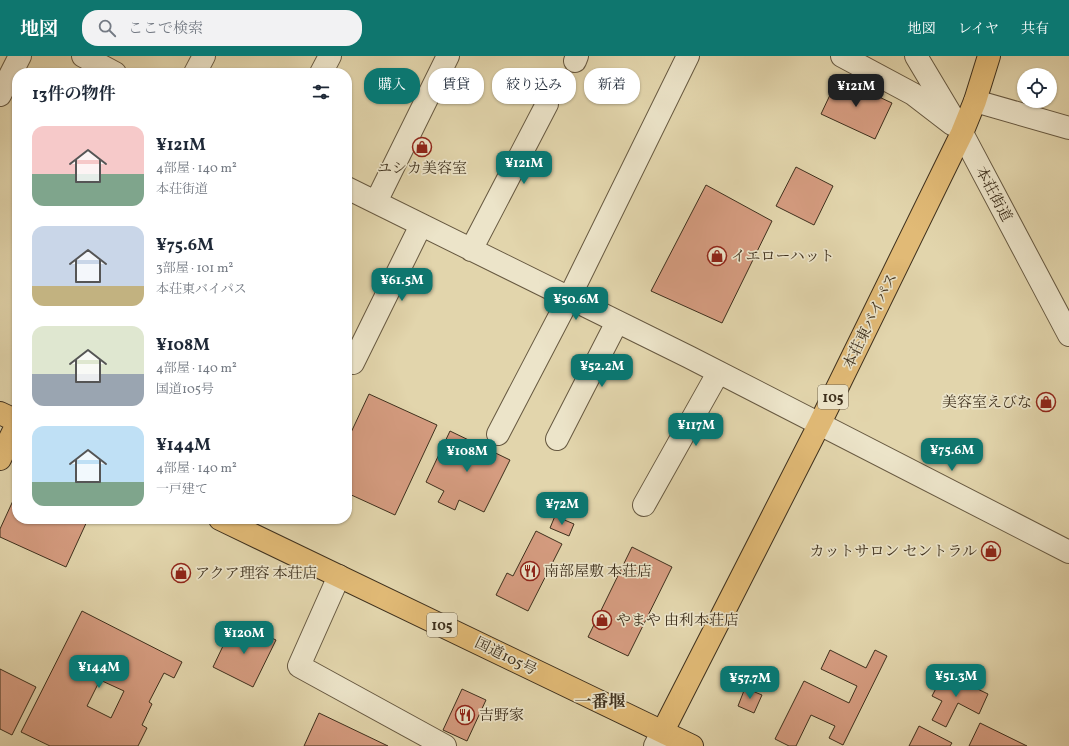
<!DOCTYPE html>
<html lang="ja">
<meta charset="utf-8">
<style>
:root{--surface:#fff;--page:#f2f2f3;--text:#1f2937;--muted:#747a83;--accent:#0f766e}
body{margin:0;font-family:Vollkorn,"Noto Serif JP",serif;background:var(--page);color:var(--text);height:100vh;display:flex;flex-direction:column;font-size:15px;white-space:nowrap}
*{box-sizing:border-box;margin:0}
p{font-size:13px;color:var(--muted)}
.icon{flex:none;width:22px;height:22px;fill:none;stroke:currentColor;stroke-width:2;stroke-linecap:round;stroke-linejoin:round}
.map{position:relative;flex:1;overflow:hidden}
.side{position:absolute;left:12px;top:12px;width:340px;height:456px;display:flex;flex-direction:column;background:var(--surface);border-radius:16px;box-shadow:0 1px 3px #0004}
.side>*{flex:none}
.top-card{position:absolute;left:364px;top:12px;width:380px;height:36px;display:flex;gap:8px}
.tools{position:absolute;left:1017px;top:12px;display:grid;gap:8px}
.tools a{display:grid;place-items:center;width:40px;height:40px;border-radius:50%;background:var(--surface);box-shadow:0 1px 3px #0004;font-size:20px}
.price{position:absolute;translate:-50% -34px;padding:0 9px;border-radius:8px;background:var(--accent);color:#fff;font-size:13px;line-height:26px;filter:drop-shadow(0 1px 2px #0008)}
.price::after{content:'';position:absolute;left:50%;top:24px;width:12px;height:9px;margin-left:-6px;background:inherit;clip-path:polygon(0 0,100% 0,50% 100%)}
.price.selected{background:#222;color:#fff}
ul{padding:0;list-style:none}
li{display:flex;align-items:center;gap:12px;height:100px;padding:0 20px}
li span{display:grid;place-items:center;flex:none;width:112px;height:80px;border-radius:12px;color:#555}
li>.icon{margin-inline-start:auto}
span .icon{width:48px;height:48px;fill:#fffc;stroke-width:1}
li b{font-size:17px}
h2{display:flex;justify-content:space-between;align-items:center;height:48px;padding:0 20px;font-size:17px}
.pill{padding:0 14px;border-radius:16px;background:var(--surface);box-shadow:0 1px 3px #0004;font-size:14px;line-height:36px}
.pill.selected{background:var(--accent);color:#fff}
header{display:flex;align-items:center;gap:24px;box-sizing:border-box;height:56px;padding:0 20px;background:var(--accent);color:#fff}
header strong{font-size:19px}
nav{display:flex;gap:22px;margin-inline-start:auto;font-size:14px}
.search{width:280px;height:36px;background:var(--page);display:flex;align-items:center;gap:10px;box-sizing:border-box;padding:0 14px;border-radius:16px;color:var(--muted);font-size:15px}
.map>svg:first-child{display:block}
.building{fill:#d59c80;stroke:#3e301d;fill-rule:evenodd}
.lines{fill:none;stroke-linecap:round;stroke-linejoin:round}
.minor-casing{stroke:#675941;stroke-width:24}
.highway-casing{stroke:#3e301d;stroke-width:24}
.minor{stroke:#ece4c9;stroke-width:22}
.highway{stroke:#e1ba76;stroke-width:22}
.labels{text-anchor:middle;stroke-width:3.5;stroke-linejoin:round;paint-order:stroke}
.shield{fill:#ece4c9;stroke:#726651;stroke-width:1}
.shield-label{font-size:14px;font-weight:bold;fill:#3e301d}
.poi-label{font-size:15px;fill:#3e301d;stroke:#ece4c9;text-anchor:start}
.street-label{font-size:15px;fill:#3e301d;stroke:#ece4c9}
.quarter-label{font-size:17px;font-weight:bold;fill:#3e301d;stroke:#ece4c9}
</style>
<header>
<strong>地図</strong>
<div class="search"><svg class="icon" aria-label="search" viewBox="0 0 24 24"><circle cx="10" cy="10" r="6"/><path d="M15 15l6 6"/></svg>ここで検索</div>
<nav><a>地図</a><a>レイヤ</a><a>共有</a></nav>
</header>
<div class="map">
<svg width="1069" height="690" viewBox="0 0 1069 690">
<rect width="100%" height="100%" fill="#e2d5ac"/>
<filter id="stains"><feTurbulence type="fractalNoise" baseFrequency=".005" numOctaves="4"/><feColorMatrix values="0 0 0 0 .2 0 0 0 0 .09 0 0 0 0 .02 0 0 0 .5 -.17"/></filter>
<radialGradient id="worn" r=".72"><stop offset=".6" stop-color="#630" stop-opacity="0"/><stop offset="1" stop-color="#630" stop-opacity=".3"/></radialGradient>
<path class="building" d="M838,22L892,47L875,83L821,58Z
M796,111L833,130L814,169L776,150Z
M706,129L772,165L722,267L651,235Z
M369,338L437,369L395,459L347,437V385Z
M450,375L510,404L484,456L459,444L455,454L438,446L444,435L426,426Z
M17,436V463H88L66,511L0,481V473Z
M555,460L574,468L569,480L550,472Z
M536,475L562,488L528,555L496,539L507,517L513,520Z
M632,491L672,511L628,600L588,581Z
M82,555L182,606L174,622L164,617L149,646L152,648L142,669L147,672L138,690H50L21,676ZM100,624L124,635L111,662L87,650Z
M233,569L250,577L252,573L276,584L253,631L213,611Z
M830,594L866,612L875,594L887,600L843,689L829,682L835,670L811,659L796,690H789L775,683L804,625L849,647L857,630L821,613Z
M0,613L36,631L12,679L0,673Z
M944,617L988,638L979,658L958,647L946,671L932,664L942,645L932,640Z
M745,632L762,639L754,657L738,650Z
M462,633L486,644L467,685L443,674Z
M319,657L388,690H304Z
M980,667L1027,690H969Z
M919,670L952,687L950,690H909Z"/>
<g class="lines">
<defs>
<path id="minor" d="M83,0L115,17
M842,0L913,38L952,68
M916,0L962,77L1069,279
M575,5L577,0
M195,17L204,0
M321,17L330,0
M0,39L20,0
M975,45L1069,72
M347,132L689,301L1069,496
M376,146L448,0
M471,194L547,48
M353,307L421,169
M498,378L569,242L688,0
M557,383L617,266
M644,449L718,317
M339,520L299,610L445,690
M655,690L663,675"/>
<path id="highway" d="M0,357L17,365
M0,403L17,368
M220,463L692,690
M663,675L820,367L962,77L975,45L989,0"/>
</defs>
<use href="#minor" class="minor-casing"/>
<use href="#highway" class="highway-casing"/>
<use href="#minor" class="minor"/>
<use href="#highway" class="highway"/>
</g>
<defs>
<symbol id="shop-ring" viewBox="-11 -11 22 22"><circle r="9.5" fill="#ece4c9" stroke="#8f2418" stroke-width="1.5"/><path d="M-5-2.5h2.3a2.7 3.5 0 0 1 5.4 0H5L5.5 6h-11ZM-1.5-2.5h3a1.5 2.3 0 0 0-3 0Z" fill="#8f2418"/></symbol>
<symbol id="restaurant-ring" viewBox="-11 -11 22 22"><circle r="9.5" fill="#ece4c9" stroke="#8f2418" stroke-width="1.5"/><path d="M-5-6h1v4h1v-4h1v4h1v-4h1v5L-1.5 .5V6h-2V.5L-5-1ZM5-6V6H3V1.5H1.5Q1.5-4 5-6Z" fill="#8f2418"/></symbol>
</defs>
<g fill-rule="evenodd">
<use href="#shop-ring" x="411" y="80" width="22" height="22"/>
<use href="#shop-ring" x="706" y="189" width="22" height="22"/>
<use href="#shop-ring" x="1035" y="335" width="22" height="22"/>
<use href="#shop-ring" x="980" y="484" width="22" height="22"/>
<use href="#restaurant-ring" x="519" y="504" width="22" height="22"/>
<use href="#shop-ring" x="170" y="506" width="22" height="22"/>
<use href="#shop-ring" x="591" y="553" width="22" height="22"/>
<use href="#restaurant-ring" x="454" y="648" width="22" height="22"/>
</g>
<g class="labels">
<g class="shield">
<rect x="818" y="329" width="30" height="24" rx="3"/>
<rect x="427" y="557" width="30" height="24" rx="3"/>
</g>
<g class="shield-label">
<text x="833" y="346">105</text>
<text x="442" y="574">105</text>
</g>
<g class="poi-label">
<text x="422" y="117" text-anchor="middle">ユシカ美容室</text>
<text x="731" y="205">イエローハット</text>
<text x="1032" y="351" text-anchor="end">美容室えびな</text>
<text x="977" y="500" text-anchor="end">カットサロン セントラル</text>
<text x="544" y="520">南部屋敷 本荘店</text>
<text x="195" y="522">アクア理容 本荘店</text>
<text x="616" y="569">やまや 由利本荘店</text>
<text x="479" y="664">吉野家</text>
</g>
<g class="street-label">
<text transform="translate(994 138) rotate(62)" y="5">本荘街道</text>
<text transform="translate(870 265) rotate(-64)" y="5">本荘東バイパス</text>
<text transform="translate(506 600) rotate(26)" y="5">国道105号</text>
</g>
<g class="quarter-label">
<text x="600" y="651">一番堰</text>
</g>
</g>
<rect width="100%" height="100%" filter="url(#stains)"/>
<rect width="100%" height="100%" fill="url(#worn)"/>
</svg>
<div class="tools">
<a><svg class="icon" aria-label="locate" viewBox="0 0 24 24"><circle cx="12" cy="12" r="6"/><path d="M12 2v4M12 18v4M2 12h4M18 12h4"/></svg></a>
</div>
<b class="price selected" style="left:856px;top:52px">¥121M</b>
<b class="price" style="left:524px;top:129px">¥121M</b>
<b class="price" style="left:402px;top:246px">¥61.5M</b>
<b class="price" style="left:576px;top:265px">¥50.6M</b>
<b class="price" style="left:602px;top:332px">¥52.2M</b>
<b class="price" style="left:696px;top:391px">¥117M</b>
<b class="price" style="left:952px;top:416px">¥75.6M</b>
<b class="price" style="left:467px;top:417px">¥108M</b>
<b class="price" style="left:562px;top:470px">¥72M</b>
<b class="price" style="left:244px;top:599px">¥120M</b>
<b class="price" style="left:99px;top:633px">¥144M</b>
<b class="price" style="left:956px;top:642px">¥51.3M</b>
<b class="price" style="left:750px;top:644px">¥57.7M</b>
<div class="top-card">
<a class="pill selected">購入</a>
<a class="pill">賃貸</a>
<a class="pill">絞り込み</a>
<a class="pill">新着</a>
</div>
<section class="side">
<h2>13件の物件<svg class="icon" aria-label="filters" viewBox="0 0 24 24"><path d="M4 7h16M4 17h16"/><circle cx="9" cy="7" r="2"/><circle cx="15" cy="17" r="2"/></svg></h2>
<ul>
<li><span style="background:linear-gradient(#f6c9c9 60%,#7fa58c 0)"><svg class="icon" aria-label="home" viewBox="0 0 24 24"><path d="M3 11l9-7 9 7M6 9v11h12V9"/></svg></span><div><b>¥121M</b><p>4部屋 · 140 m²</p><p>本荘街道</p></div></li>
<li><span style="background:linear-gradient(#c9d6e8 75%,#c2b280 0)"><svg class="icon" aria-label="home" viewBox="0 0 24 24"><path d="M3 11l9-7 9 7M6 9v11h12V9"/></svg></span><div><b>¥75.6M</b><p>3部屋 · 101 m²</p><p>本荘東バイパス</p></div></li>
<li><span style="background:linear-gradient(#dfe7d0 60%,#9aa5b1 0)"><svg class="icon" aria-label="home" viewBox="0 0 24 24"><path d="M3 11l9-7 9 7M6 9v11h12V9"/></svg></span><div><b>¥108M</b><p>4部屋 · 140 m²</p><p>国道105号</p></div></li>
<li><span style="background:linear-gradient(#bfe0f5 70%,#7fa58c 0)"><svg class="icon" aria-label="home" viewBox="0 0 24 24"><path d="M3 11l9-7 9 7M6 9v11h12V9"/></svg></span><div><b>¥144M</b><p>4部屋 · 140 m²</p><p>一戸建て</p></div></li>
</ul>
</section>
</div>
